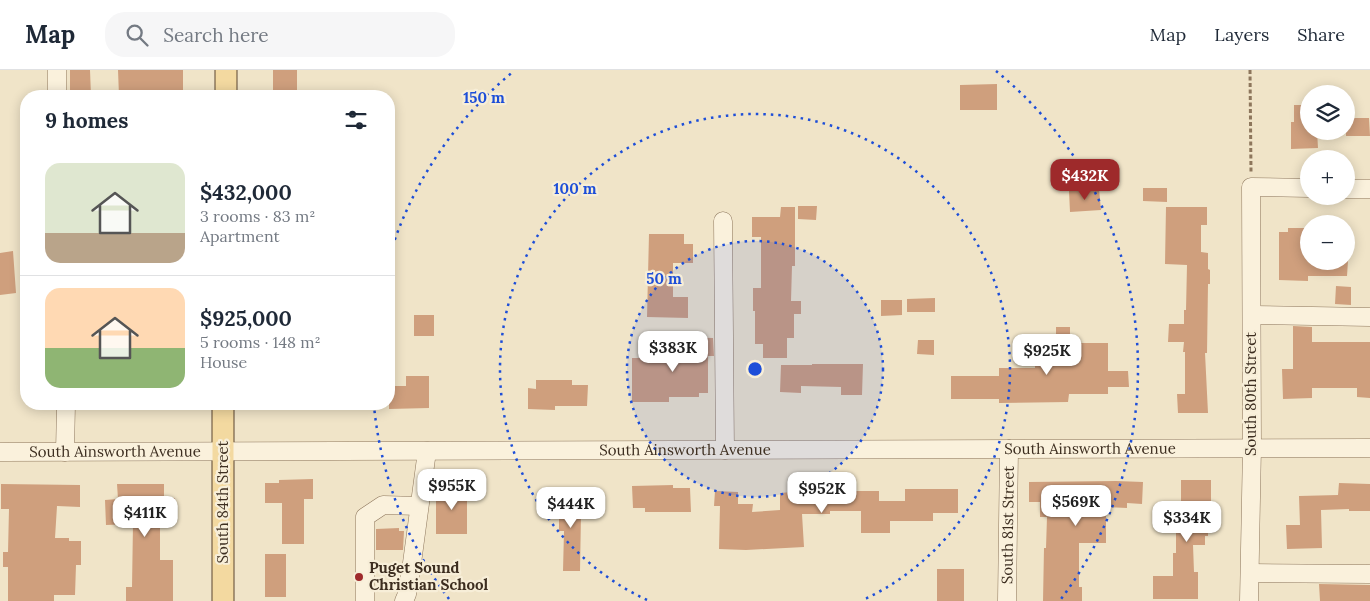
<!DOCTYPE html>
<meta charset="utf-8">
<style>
:root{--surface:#fff;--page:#f6f6f7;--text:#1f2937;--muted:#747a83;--line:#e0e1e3;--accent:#9e2a2b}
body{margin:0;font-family:Lora,serif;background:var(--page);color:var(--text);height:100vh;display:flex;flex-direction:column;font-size:19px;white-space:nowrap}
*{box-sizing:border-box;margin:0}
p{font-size:16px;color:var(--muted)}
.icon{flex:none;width:28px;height:28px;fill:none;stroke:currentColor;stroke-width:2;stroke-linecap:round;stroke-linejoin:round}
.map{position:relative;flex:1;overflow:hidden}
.drawer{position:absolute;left:20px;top:20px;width:375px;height:320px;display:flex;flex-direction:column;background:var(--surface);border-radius:20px;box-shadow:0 2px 12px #0003}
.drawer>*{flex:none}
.tools{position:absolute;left:1300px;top:15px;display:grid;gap:10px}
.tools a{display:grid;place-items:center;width:55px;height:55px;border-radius:50%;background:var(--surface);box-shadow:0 2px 12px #0003;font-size:25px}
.price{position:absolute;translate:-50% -42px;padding:0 11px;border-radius:10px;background:#fff;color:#222;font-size:16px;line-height:32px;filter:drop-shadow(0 1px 2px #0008)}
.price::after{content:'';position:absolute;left:50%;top:30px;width:15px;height:11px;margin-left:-8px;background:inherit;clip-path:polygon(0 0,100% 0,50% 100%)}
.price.current{background:var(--accent);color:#fff}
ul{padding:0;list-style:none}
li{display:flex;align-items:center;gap:15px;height:125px;padding:0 25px}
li+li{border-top:1px solid var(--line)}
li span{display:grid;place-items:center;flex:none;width:140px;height:100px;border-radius:15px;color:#555}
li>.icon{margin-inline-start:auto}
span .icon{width:60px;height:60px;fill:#fffc;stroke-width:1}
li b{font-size:21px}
h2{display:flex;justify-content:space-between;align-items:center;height:60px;padding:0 25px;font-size:21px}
header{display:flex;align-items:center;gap:30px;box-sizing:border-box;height:70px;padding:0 25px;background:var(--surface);border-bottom:1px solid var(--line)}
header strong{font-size:24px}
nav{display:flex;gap:28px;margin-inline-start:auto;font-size:18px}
.search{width:350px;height:45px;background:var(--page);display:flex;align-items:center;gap:12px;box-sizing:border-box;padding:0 18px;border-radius:20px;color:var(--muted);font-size:19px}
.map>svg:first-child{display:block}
.building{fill:#cf9f7d}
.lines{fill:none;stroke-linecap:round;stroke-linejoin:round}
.minor-casing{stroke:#8d765c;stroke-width:19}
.major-casing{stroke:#5b4430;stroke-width:23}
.path{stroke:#8d765c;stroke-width:3;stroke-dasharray:4 2.5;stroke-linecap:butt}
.minor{stroke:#faf1dc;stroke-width:18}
.major{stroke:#f3d9a0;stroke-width:21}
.ring{fill:none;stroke:#1d4ed8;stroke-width:2.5;stroke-dasharray:2.5 5}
.poi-dot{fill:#9e2a2b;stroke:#f7eed8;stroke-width:2}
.labels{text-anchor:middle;stroke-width:4.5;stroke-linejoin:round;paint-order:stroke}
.street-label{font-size:15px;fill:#3d2e20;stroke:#f7eed8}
.poi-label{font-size:15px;font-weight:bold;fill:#3d2e20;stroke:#f7eed8;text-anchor:start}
.centre{fill:#1d4ed8;stroke:#f7eed8;stroke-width:2.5}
.ring-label{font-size:15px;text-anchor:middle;font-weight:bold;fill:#1d4ed8;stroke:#f7eed8;stroke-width:4.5;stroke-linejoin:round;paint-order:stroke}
</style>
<header>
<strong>Map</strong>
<div class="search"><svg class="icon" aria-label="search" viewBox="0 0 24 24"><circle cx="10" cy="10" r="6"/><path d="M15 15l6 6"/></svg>Search here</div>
<nav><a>Map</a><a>Layers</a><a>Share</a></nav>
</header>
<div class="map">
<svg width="1370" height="531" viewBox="0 0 1370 531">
<rect width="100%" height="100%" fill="#f0e4c8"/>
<path class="building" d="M70,0H90L91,26H70Z
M118,0H183V26H119Z
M273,0H297V26H273Z
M997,14V40H960V15Z
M1294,35H1309V61H1317L1318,78L1291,79V52H1294Z
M1346,48H1369L1370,66H1346Z
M1143,118H1167V132L1143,131Z
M1099,119L1101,140L1070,142L1069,121Z
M798,136H817L816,150L798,149Z
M781,137H795V196H792L791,231H801V244H794V268H787V288H763V274H755V241H753V218H761V167H752V147H780Z
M1166,137H1207V155H1201V182L1208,183V199L1210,200V214H1208L1207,283H1205L1208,343H1178L1177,324H1185V282H1183L1184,272H1168L1169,254H1184V240H1186L1187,195L1165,194Z
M1288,158H1309V191H1348L1347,206H1308V211L1279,210V162H1288Z
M649,164H684V174H693V193H673V227H688V248L647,247Z
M13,181L16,223L0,225V183Z
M1336,216L1351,217V235L1335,234Z
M935,228V242H907V229Z
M881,230H902V245L881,246Z
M414,245H434V266H414Z
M1293,256L1312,257V272H1370V328L1357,327V318H1312V328L1283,329L1282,299H1293Z
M1056,257H1070V273H1108V301H1128L1129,317H1108V324H1069L1068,332L999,333V329H951V306H999V298H1035V281H1048V279H1056Z
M678,267L713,268L714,286H708V323H699V327H669V332H632V288H678Z
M918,270H934V285L917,284Z
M812,294H863L862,325H841V317L801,316V323L780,322L781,295H812Z
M406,306H429V338L389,339V316H406Z
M536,310H572V315H588L587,336H555V340L528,339V318L536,319Z
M313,409V429H304V474H282V433H265V413H279V410Z
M1181,410H1211V437H1208V466H1205V475H1193L1194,502H1198V529H1153V506H1173V483H1176V445H1181Z
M1116,411L1143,412L1142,434L1127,433V438L1106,437V473H1079V517H1082V531H1043L1044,478H1046L1047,447H1040V432H1029V412Z
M1339,413L1370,414V441H1349V439L1321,440L1322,478L1287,479L1286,455H1300L1299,426L1338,425Z
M1,414L80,415V437L57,436L55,468H69V471H81V495H76L75,525H54V531H8V497H3V482H8L9,439H1Z
M117,414H164V428H175V453H160V490H173V531H126V517H132L133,454L106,455L105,430L118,429Z
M673,415V418H690L691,442H645V438H633L632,416Z
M819,416H849V421H879V431H905V419H958V443H933V451H890V463H861V441H830V444H802L804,477L746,480L719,479L720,436H714L715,421L738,422V434H753L752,442L780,440V423L819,420Z
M436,417H467V464H436Z
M562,418H579V444H581L580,501H563L564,461H559V432H562Z
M399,458V461H404L403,480H376V459Z
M265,484H286V527H265Z
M937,499H964V531H937Z
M1319,514L1370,515V531H1320Z"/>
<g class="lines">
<defs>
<g id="minor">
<path d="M57,26V0"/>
<path d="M1346,119H1370"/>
<path d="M723,151L725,380"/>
<path d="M1252,245L1370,247"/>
<path id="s1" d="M0,382L1370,378"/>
<path d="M65,382L66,334"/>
<path d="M1250,503L1370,504"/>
<path d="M365,531V447L383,435L419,436"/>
<path d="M404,531L407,524L412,493L427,381"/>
<path id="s2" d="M1007,531L1009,379"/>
<path d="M1249,531L1252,377L1251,117L1309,118"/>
</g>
<path id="major" d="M226,26V0
M223,334V531"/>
</defs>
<use href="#minor" class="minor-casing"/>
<use href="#major" class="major-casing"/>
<path class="path" d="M1250,0L1251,102"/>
<use href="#minor" class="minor"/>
<use href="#major" class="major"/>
</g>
<circle cx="755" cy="299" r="128" fill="#1d4ed8" fill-opacity=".12"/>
<g class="ring">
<circle cx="755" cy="299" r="128"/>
<path d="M647 530A255 255 0 1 1 863 530"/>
<path d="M449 529A383 383 0 0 1 374 336M390 184A383 383 0 0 1 514 1M996 1A383 383 0 0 1 1061 529"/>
</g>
<circle class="poi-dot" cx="359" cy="507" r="5"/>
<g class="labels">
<g class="street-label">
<text transform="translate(1251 324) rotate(-90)" y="5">South 80th Street</text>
<text dy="5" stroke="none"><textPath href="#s1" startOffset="1090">South Ainsworth Avenue</textPath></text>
<text dy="5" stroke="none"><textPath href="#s1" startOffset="685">South Ainsworth Avenue</textPath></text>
<text dy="5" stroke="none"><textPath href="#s1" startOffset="115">South Ainsworth Avenue</textPath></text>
<text transform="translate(223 432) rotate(-90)" y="5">South 84th Street</text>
<text dy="5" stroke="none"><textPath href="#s2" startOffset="76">South 81st Street</textPath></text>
</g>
<g class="poi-label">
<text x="369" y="503">Puget Sound<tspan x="369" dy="17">Christian School</tspan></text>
</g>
</g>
<circle cx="755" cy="299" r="8" class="centre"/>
<g class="ring-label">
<text x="484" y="33">150 m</text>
<text x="575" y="124">100 m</text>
<text x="664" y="214">50 m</text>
</g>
</svg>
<div class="tools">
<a><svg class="icon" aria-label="layers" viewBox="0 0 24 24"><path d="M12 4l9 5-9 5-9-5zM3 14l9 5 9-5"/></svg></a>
<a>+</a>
<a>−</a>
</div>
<b class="price current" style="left:1085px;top:131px">$432K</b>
<b class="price" style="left:673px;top:303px">$383K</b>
<b class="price" style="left:1047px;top:306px">$925K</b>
<b class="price" style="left:452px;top:441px">$955K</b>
<b class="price" style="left:822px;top:444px">$952K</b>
<b class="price" style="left:1076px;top:457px">$569K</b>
<b class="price" style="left:571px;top:459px">$444K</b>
<b class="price" style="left:145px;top:468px">$411K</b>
<b class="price" style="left:1187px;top:473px">$334K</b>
<section class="drawer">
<h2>9 homes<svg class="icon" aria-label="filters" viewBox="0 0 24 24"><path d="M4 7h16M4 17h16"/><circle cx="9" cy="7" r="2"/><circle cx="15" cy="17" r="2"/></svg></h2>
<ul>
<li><span style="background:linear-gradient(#dfe7d0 70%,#b9a48a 0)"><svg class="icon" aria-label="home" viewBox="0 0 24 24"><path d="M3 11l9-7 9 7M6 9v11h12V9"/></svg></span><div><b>$432,000</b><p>3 rooms · 83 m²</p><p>Apartment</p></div></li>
<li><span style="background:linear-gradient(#ffd9b3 60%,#8fb573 0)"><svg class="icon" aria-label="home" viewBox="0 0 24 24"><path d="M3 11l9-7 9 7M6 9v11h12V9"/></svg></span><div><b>$925,000</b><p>5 rooms · 148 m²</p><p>House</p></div></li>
</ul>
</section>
</div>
